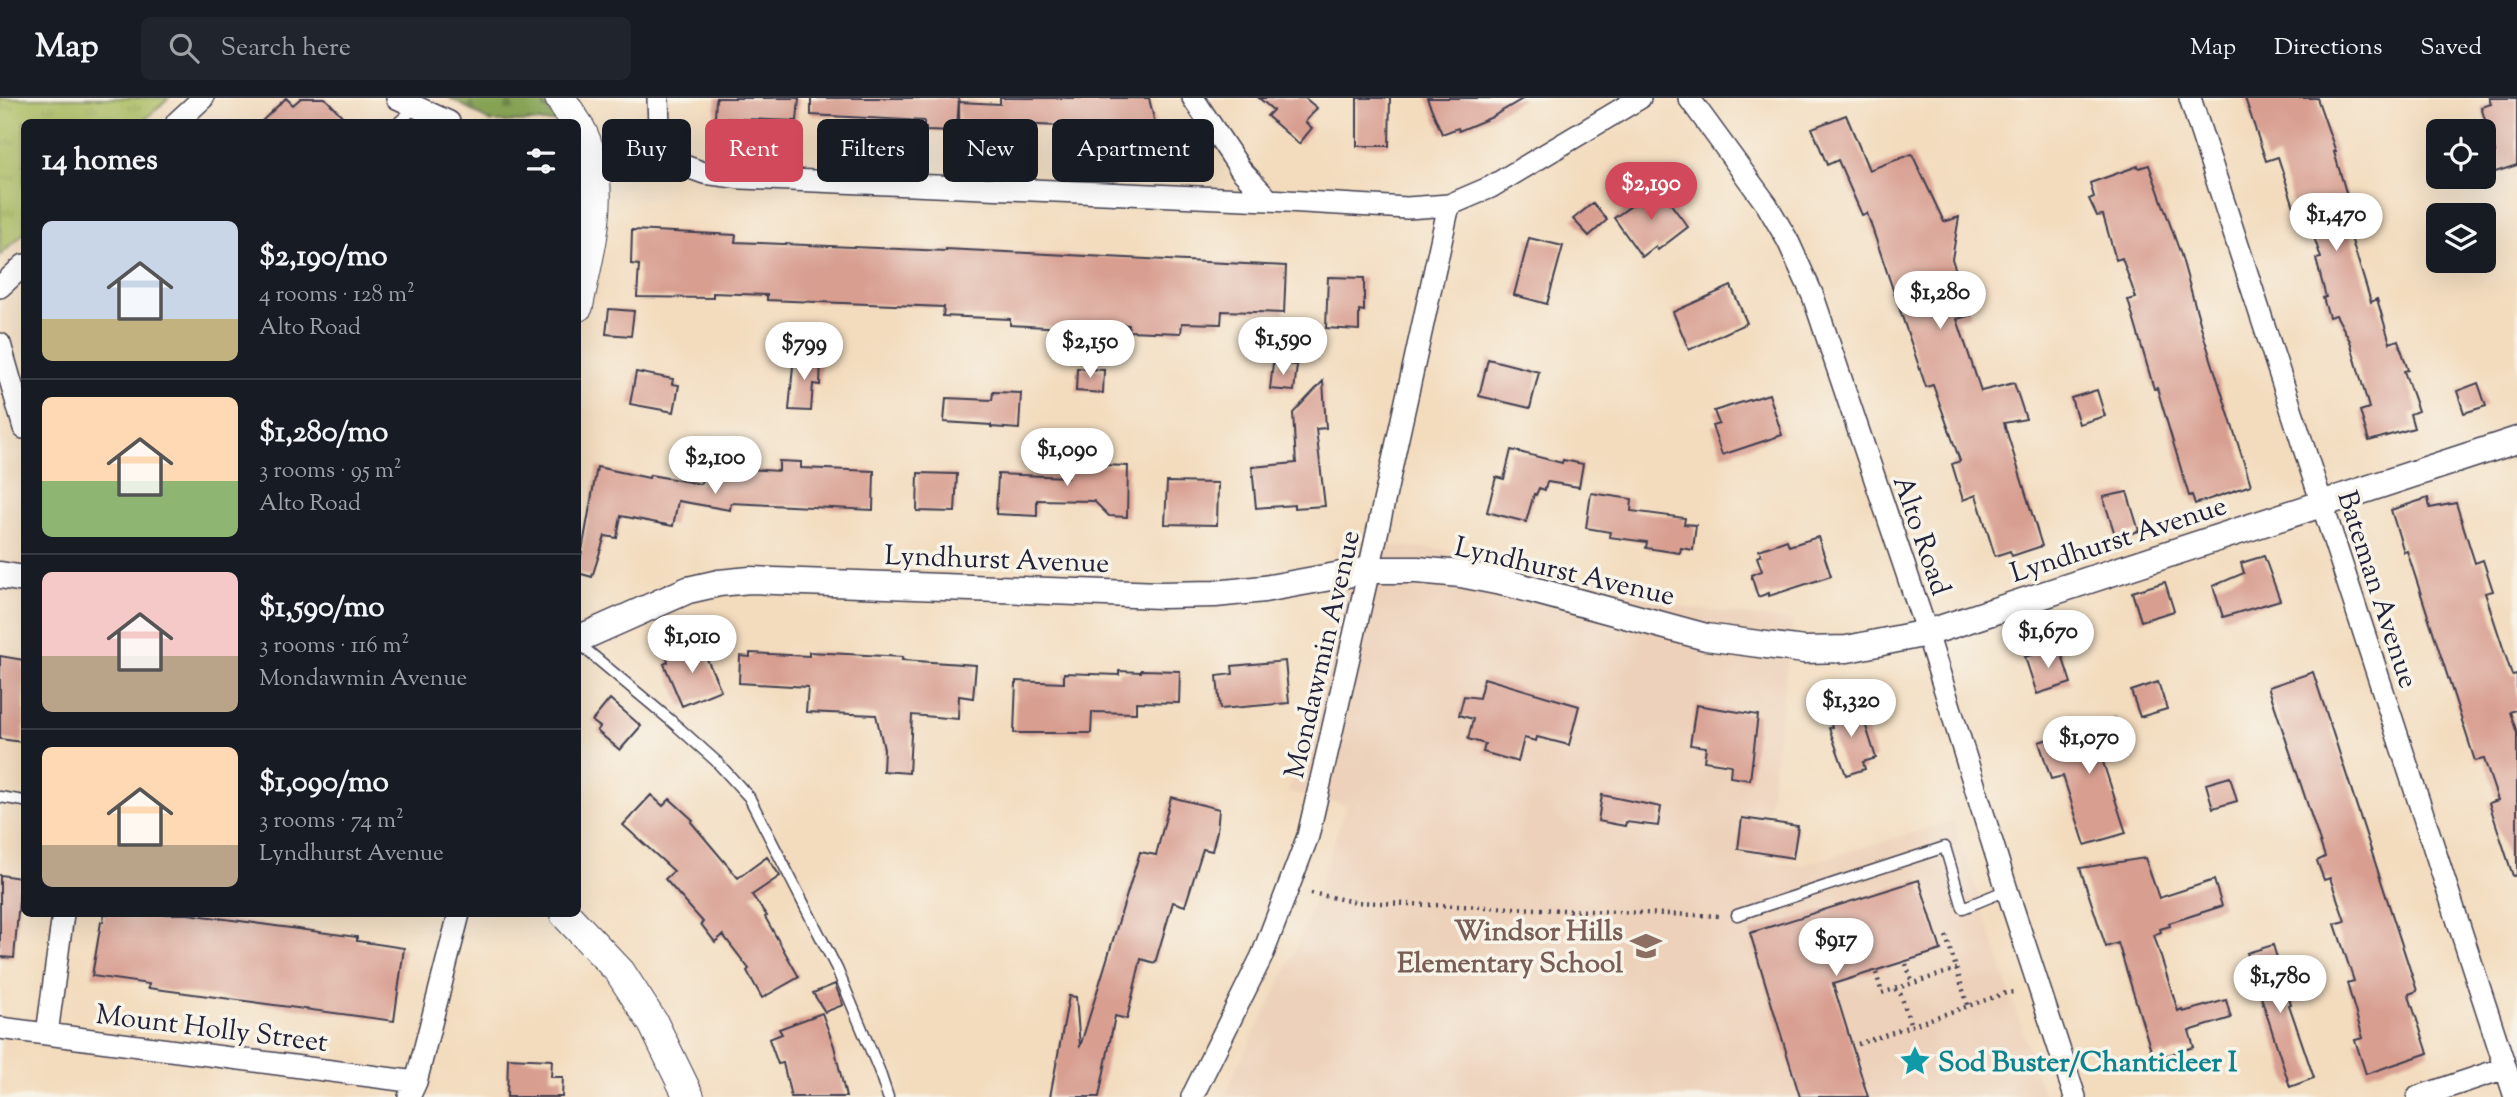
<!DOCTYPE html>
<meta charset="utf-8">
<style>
:root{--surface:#171b24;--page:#20242c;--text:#f1f3f6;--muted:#9ea1a6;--line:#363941;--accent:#d1495b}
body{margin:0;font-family:"Sorts Mill Goudy",serif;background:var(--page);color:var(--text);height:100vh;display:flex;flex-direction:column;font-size:26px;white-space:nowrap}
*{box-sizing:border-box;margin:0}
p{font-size:23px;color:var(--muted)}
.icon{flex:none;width:38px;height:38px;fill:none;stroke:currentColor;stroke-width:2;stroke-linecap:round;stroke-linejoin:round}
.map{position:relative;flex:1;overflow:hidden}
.panel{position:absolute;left:21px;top:21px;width:560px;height:798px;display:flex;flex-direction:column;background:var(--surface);border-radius:10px;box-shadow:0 7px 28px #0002}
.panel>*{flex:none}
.top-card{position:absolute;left:602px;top:21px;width:665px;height:63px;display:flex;gap:14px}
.fabs{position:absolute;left:2426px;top:21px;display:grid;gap:14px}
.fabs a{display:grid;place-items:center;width:70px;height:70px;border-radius:10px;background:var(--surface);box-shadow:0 7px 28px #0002;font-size:35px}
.price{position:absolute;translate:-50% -60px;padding:0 16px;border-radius:24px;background:#fff;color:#222;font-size:23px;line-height:46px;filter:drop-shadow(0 2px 4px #0008)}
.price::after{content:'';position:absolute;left:50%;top:42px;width:21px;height:16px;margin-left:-10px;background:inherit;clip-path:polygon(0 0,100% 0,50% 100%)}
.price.current{background:var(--accent);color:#fff}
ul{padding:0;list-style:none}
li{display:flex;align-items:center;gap:21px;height:175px;padding:0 21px}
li+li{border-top:2px solid var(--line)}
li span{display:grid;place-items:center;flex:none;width:196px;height:140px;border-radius:10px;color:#555}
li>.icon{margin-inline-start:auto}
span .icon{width:84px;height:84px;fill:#fffc;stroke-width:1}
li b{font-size:30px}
h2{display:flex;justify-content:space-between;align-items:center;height:84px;padding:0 21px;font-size:30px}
.chip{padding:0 24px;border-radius:10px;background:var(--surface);box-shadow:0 7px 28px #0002;font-size:24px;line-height:63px}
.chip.current{background:var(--accent);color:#fff}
header{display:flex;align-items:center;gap:42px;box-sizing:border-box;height:98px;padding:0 35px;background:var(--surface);border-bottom:2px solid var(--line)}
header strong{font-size:33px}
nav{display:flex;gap:38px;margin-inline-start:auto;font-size:24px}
.search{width:490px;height:63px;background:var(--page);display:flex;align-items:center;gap:18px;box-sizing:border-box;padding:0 24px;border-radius:10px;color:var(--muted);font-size:26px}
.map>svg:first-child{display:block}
.built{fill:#edd1ba}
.forest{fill:url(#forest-firs);stroke:#556349;stroke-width:2}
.park{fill:url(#park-tufts);stroke:#66704e;stroke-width:2}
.building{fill:#d89f91}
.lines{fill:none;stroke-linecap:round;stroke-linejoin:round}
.service-casing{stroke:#413e4f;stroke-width:13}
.minor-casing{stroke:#413e4f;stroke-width:24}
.tertiary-casing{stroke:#413e4f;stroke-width:29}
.secondary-casing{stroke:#413e4f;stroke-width:32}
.path{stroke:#413e4f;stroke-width:4.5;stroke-dasharray:2 5;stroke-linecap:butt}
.service{stroke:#fff;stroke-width:10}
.minor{stroke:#fff;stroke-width:21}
.tertiary{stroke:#fff;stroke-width:26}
.secondary{stroke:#fff;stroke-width:30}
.labels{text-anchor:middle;stroke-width:7;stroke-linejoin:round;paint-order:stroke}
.street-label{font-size:28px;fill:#22223b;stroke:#f7f3e8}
.education-label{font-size:28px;font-weight:bold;fill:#785e54;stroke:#f7f3e8;text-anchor:end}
.culture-label{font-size:28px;font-weight:bold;fill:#0d838f;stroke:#f7f3e8;text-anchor:start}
</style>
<header>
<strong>Map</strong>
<div class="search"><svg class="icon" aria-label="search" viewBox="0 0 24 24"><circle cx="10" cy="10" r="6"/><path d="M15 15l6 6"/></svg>Search here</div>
<nav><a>Map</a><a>Directions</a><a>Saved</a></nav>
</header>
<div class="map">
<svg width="2517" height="999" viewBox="0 0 2517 999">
<defs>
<pattern id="forest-firs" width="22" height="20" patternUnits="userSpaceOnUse" patternTransform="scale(1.75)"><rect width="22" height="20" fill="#88a457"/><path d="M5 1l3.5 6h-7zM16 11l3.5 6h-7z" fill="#6f8549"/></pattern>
<pattern id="park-tufts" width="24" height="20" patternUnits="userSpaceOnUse" patternTransform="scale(1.75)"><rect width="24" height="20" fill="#abbd61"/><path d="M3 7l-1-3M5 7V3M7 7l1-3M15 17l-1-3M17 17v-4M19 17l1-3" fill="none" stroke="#93a255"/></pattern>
</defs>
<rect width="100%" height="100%" fill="#f7f3e8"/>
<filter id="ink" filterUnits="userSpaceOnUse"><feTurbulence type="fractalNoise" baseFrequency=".0143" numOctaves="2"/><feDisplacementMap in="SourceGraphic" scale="14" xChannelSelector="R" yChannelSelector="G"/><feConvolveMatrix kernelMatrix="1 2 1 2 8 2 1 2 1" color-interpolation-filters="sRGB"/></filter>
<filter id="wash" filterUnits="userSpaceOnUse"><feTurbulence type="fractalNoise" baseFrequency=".00686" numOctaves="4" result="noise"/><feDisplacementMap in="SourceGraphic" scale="28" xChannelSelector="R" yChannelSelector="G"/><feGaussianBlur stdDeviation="1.57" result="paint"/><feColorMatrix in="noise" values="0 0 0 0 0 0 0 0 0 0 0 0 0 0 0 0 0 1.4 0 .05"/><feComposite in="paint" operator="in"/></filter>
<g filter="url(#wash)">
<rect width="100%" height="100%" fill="#f3dcbe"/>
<path class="built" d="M1398,448L1453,452L1689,510L1793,523L1762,761L1802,767L1954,723L2044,999H1225L1238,967L1286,873L1307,824L1346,707L1288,694L1332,506L1335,449Z"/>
<path class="forest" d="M450,0H540L556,24H491Z"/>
<path class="park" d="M0,0H169L142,24H24V135L0,158Z"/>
<g id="blocks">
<path class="building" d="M286,0L293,7L301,0H325L348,24H261Z
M716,0H799L797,23L715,20Z
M811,0H959L957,31H954V34L926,33V30H924V23L811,17Z
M1000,0H1149L1156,30L1120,38L1058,33V28L959,23V4L1000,6Z
M1259,0H1305L1317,10L1305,24L1312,30L1299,46L1267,18L1273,12Z
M1357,0H1390L1389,48H1357Z
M1427,0H1524L1490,20L1459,33L1458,30L1442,36Z
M2245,0H2317L2336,54H2334L2348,101L2340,104L2371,204L2377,201L2390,245L2398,242L2408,272L2404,273L2418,313L2410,316L2414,330L2369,343L2360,313L2369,310L2350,243L2336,217L2329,219L2323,200L2326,199L2316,161L2321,160L2305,112L2296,115L2278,59L2266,63Z
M2489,0H2517V67L2483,78V57L2495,54L2481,9L2491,6Z
M1846,17L1869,72L1912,56L1944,124L1959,119L1952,161L1971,217L1957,221L1981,293L2014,285L2026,321L2004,325L2042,448L2012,458L2010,453L1995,458L1976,397L1963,402L1952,366L1960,363L1933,287L1926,289L1867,115L1862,117L1838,62L1827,67L1812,30Z
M2149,67L2181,157L2204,239L2251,387L2195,406L2192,397L2189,398L2157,290L2154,291L2128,202L2136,200L2122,160L2116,162L2103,117L2097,118L2089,101L2094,99L2090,85L2138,68L2139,70Z
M1658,89L1688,129L1658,152L1656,148L1642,159L1614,120Z
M1593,105L1607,122L1589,138L1573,121Z
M632,132L736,137L735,144L946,153V151L1286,168L1284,215L1222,213L1221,226L1182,225L1181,235L1128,233L1129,227L1082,224V231L1010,227V221L943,218L944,209L767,202V197L713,195V200L637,199L639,167L631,166Z
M1529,140L1563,148L1547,206L1514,197Z
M1328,179L1364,180V213L1359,212V232L1326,230Z
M1731,188L1747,225L1689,252L1673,214Z
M609,211L634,213L631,238L606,236Z
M794,257L821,259L820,287L813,286L811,313L789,312Z
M1488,261L1539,274L1530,310L1479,298Z
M1273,265L1297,267L1294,293L1270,291Z
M1077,270L1104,272L1103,295L1076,293Z
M636,274L673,281L672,286L679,287L674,314L630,306Z
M1323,283L1326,330L1316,331L1325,408L1294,410V407L1256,410L1252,369L1296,365L1293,315Z
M2478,285L2486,308L2464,315L2457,293Z
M2097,292L2105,318L2079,326L2071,300Z
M993,294L1021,295L1019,331L991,329V327L944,324L946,300L992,302Z
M1769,296L1782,337L1722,357L1712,328L1719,326L1714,313Z
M1511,352L1562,365L1563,362L1583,366L1579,389L1547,384L1545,392L1539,390L1536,397L1534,396L1526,424L1487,414L1496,379L1504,381Z
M1066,359L1104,360L1103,367L1128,368L1127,419L1109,418L1094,403L1037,402V418L996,416L998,376L1067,379Z
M705,363L732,368L731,370L779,373V363L801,364V370L874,373L873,412L731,405L730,412L678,403L673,428L621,418L617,440L605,438L592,479L578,475L597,369L649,380L650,377L701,386Z
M918,375L957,376L955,414L917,413Z
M1167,384L1218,385L1217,427L1165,426Z
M2127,394L2139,433L2116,440L2103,399Z
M1591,395L1632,401L1631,413L1685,420L1684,426L1696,427L1693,452L1681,450L1680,455L1646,450L1647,444L1609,439L1610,434L1586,430Z
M2428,400L2430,410L2456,405L2475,465L2483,462L2493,493L2485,495L2512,577L2517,576V611L2510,614L2517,635V777L2513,778L2489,705L2498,702L2484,661L2475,663L2407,453L2404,454L2391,412Z
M1818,439L1831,478L1769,498V495L1758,499L1751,477L1762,473L1757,459L1761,457L1759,452L1787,442L1789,448Z
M2264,458L2280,502L2223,519L2213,488L2244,475L2241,465Z
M2165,484L2174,513L2141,523L2132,494Z
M698,547L699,551L702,550L721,592L682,608L664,566L668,564L667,560Z
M2059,548L2071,585L2037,596L2025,559Z
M809,554L903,559L902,562L976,567L973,600L959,598L958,621L912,617L909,675L883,673L884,651L876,617L806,614L808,589L739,585L740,558L750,559V555L809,558Z
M0,558L24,562V627L22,644L0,641Z
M1285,563L1289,605L1220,611L1217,578L1233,576L1232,568Z
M1141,572L1180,573L1179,605L1136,604V615L1092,614L1091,635H1014L1016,583L1064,585V575L1119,577V573L1141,574Z
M2313,574L2417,893L2409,896L2410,901L2428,955L2366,976L2355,942L2363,940L2347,885L2354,883L2335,826L2345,823L2330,780L2324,782L2317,763L2325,759L2269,591V589Z
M1484,580L1579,608L1569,647L1537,639L1536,643L1524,640L1518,664L1483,654L1485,646L1468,641L1473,621L1459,617L1464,598L1479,600Z
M2158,584L2167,611L2140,619L2131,593Z
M610,601L641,628L620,652L597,633L600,629L592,623Z
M1696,607L1758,617L1750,682L1730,679L1731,667L1704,663L1706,649L1690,647Z
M1856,607L1860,620L1863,619L1876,660L1863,664L1865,671L1846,677L1829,630L1832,629L1828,616Z
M2115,620L2127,657L2103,664L2126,735L2085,747L2063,678L2051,681L2039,644Z
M2230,679L2237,703L2213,710L2206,686Z
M651,697L663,708L670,701L693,722L691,724L738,780L767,759L780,778L752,797L767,818L765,819L799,879L762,900L747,873L749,871L723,837L715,844L701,826L703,824L665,781L674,773L623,727Z
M1602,697L1661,709L1658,728L1626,724L1625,728L1598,723Z
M1171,699L1219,711L1217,733L1212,753L1203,751L1185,808L1173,804L1155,865L1141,861L1127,921L1115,918L1099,999H1050L1069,898L1076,899L1080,949L1140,754L1156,757Z
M1742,720L1798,728L1793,760L1738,751Z
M2145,760L2159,800L2214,782L2222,808L2169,825L2170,828L2160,831L2161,834L2154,837L2178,913L2182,911L2183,914L2226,902L2231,920L2189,933L2194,949L2165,958L2164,955L2153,959L2118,845L2106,849L2080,770Z
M0,777L21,780L14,860L0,859Z
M1919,782L1941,852L1833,886L1868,999H1800L1750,835Z
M104,816H188L357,839V843L404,850L394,923L148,890L149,886L92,878L101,824H103Z
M2273,847L2291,906L2289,907L2314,980L2290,989L2247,855Z
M835,886L843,907L825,914L813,895Z
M822,915L834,948L846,999H791L783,965L778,966L769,941L782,936L779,931Z
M508,960L552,962L551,979H563L562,999H507Z"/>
</g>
</g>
<g filter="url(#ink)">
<use href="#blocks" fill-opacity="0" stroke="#413e4f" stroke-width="2"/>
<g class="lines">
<defs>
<path id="service" d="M399,24L416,9
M578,545L669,621L716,663L749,699L837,871L879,972L888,999
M0,699L24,703
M1737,817L1945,749L1963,810L2007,792"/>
<path id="minor" d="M397,0L449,24
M658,0L660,59
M1193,0L1241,72L1269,102
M1689,0L1767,107L1788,143L1813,198L1927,535L2007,792L2075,999
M2190,0L2515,999
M177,24L203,0
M593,61L660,59L704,75L742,80L1269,102L1407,110L1449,107L1491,89L1640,0
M0,189L24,167
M0,246L24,330
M0,930L416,984
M47,936L63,816
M409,999L416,984L459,816
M1192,999L1262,858L1308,738L1369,472L1449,107
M2418,999L2505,970"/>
<path id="tertiary" d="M0,477L24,481
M578,541L688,492L719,485L750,482L1161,497L1215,496L1264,491L1369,472H1417L1461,476L1511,486L1706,539L1804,552L1847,551L1927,535L2517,342"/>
<path id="secondary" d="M560,0L576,24
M578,27C611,86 590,146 578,208
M565,816L620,874L653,925L689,999"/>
</defs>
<use href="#service" class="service-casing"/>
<use href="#minor" class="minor-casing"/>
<use href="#tertiary" class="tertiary-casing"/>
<use href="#secondary" class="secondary-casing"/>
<path class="path" d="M1311,795L1355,804L1721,818
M1946,838L1968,908
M1906,866L1912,885
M1876,875L1882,895L1957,871
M1895,891L1901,897L1911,928
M1858,946L2006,895L2016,894"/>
<use href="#service" class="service"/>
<use href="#minor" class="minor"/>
<use href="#tertiary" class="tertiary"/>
<use href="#secondary" class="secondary"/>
</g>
</g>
<defs>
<symbol id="school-bare" viewBox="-9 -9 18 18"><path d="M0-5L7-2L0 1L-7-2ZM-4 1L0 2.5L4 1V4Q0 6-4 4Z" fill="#8d6e63" stroke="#f7f3e8" stroke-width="2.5" paint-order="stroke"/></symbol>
<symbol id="sight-bare" viewBox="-9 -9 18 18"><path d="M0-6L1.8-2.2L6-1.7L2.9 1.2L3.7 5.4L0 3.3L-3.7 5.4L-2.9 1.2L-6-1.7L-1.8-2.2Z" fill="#0f9aa8" stroke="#f7f3e8" stroke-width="2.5" paint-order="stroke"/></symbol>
</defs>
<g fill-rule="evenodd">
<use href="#school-bare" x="1624" y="826" width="44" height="44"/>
<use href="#sight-bare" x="1893" y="941" width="44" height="44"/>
</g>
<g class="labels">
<g class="street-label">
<text transform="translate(1923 437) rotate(71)" y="10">Alto Road</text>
<text transform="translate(2118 440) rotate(-18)" y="10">Lyndhurst Avenue</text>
<text transform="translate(997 460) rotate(2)" y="10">Lyndhurst Avenue</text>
<text transform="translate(1565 472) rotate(13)" y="10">Lyndhurst Avenue</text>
<text transform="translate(2379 491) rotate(72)" y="10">Bateman Avenue</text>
<text transform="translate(1321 556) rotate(-77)" y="10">Mondawmin Avenue</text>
<text transform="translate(212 929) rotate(7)" y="10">Mount Holly Street</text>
</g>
<g class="education-label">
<text x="1623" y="842">Windsor Hills<tspan x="1623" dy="32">Elementary School</tspan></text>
</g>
<g class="culture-label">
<text x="1938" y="973">Sod Buster/Chanticleer I</text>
</g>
</g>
</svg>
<div class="fabs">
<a><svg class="icon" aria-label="locate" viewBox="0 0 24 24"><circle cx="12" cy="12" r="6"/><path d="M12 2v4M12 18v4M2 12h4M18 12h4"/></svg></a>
<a><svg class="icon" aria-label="layers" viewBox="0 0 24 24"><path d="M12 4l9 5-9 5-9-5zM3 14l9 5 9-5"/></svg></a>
</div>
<b class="price current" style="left:1651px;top:124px">$2,190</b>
<b class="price" style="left:2336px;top:155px">$1,470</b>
<b class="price" style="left:1940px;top:233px">$1,280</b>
<b class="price" style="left:1283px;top:279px">$1,590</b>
<b class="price" style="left:1090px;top:282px">$2,150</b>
<b class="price" style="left:804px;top:284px">$799</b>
<b class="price" style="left:1067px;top:390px">$1,090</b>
<b class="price" style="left:715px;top:398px">$2,100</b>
<b class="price" style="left:2048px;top:572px">$1,670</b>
<b class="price" style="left:692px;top:577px">$1,010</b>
<b class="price" style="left:1851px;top:641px">$1,320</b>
<b class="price" style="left:2089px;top:678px">$1,070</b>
<b class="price" style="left:1836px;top:880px">$917</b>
<b class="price" style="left:2280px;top:917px">$1,780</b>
<div class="top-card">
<a class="chip">Buy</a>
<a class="chip current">Rent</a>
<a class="chip">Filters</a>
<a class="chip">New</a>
<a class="chip">Apartment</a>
</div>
<section class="panel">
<h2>14 homes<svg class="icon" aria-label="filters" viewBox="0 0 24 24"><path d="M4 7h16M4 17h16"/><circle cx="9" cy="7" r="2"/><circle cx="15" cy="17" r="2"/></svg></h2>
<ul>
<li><span style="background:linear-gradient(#c9d6e8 70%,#c2b280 0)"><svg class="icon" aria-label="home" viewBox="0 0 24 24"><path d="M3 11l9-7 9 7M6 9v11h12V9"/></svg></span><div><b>$2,190/mo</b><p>4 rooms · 128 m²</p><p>Alto Road</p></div></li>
<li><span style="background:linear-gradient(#ffd9b3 60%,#8fb573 0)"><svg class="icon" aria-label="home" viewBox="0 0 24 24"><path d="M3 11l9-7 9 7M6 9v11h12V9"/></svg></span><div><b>$1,280/mo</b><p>3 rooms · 95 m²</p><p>Alto Road</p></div></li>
<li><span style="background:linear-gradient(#f6c9c9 60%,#b9a48a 0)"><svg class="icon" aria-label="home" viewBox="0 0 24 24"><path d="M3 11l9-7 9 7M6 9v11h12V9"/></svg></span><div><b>$1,590/mo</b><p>3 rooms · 116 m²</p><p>Mondawmin Avenue</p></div></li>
<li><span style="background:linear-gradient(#ffd9b3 70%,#b9a48a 0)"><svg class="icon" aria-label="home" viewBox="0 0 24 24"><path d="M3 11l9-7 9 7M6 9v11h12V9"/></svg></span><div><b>$1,090/mo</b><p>3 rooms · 74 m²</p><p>Lyndhurst Avenue</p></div></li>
</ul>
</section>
</div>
